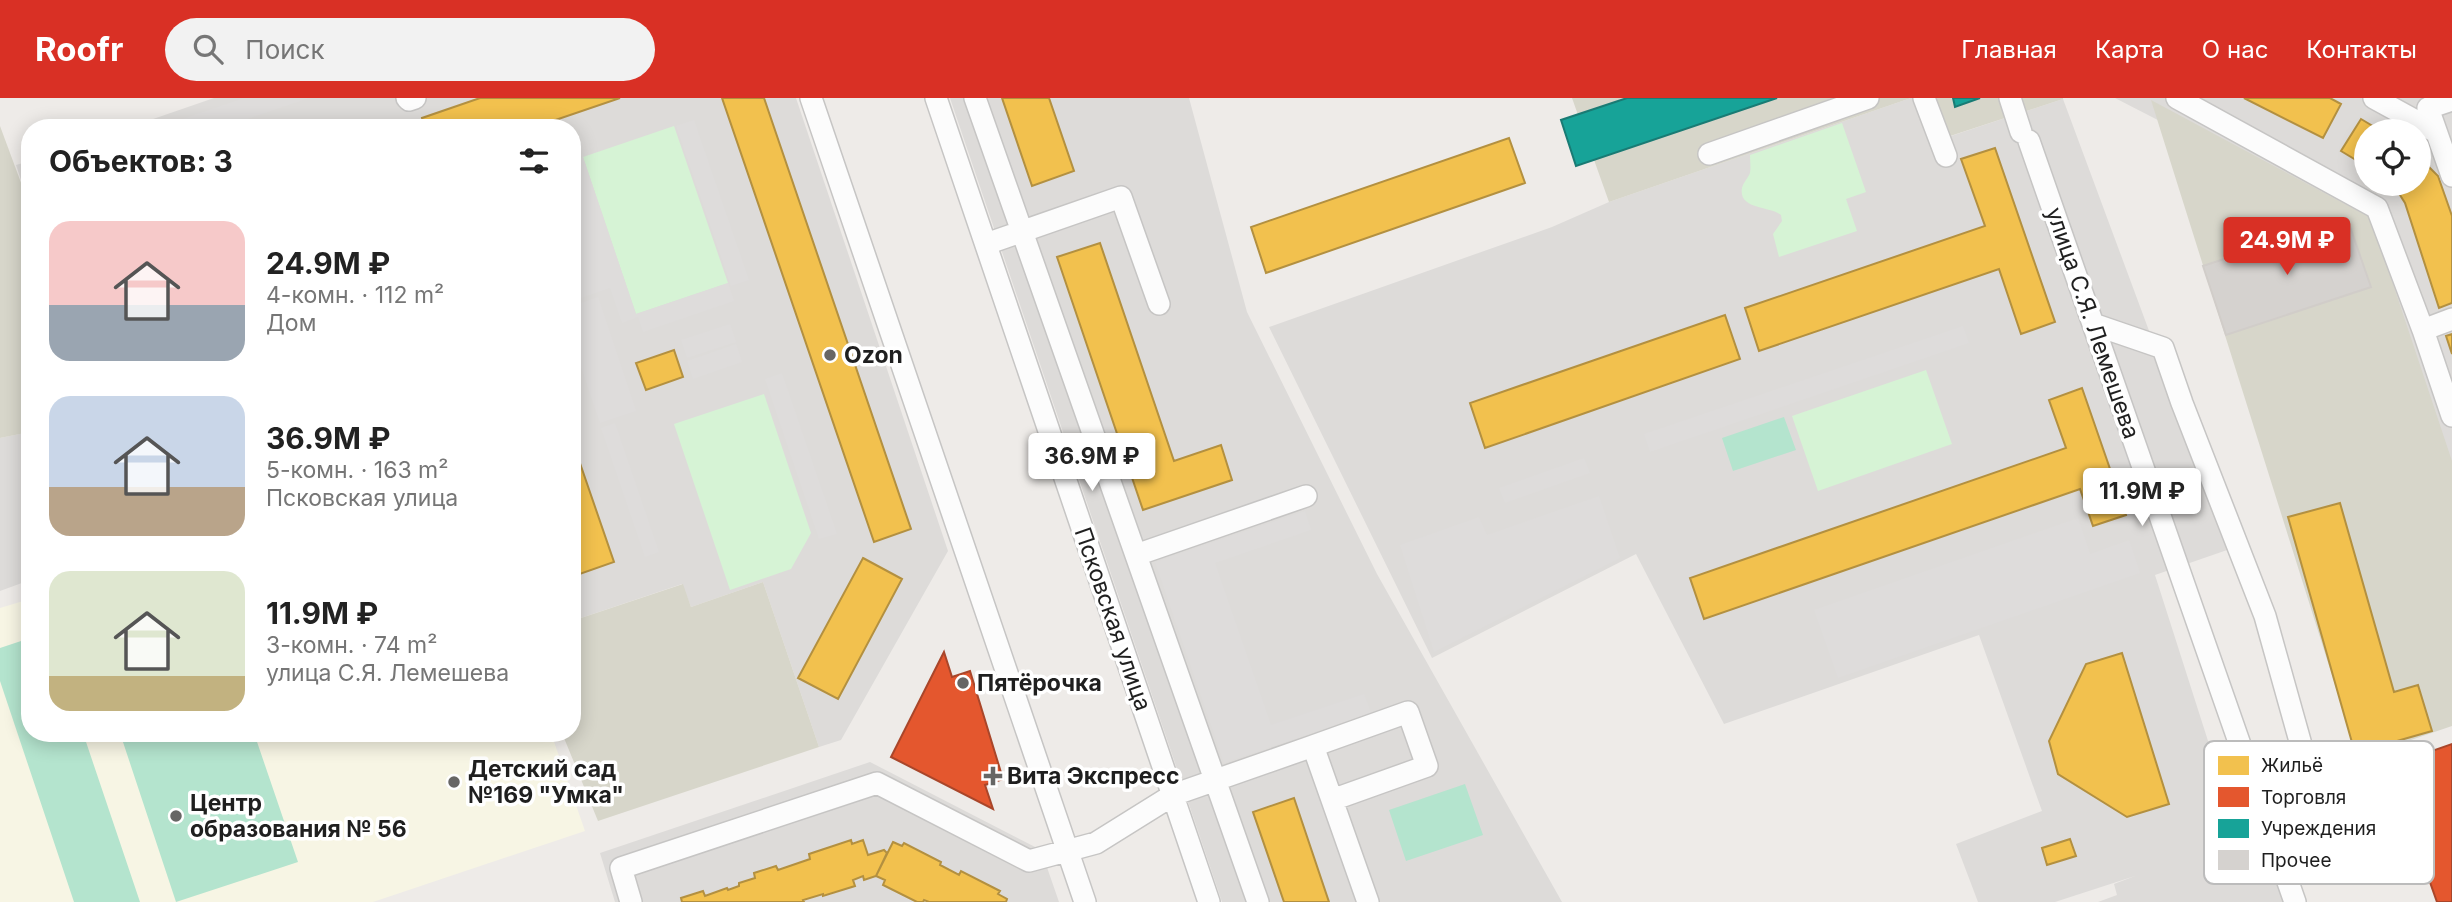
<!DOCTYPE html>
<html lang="ru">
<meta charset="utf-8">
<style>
:root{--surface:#fff;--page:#f2f2f2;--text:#222;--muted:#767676;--accent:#d93025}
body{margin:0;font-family:Inter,sans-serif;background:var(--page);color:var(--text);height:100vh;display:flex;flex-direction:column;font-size:26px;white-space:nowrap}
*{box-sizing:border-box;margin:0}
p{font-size:23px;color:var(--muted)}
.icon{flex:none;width:38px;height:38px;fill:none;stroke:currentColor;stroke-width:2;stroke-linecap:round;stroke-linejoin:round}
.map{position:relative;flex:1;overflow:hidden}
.panel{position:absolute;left:21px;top:21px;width:560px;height:623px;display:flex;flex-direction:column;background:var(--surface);border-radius:28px;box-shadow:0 4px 18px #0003}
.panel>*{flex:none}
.fabs{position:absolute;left:2354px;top:21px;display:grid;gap:14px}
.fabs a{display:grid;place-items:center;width:77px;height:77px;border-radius:50%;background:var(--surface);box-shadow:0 4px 18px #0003;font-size:35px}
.price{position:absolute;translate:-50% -60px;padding:0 16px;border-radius:7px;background:#fff;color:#222;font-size:23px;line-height:46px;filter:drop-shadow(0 2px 4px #0008)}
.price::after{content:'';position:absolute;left:50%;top:42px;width:21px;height:16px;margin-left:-10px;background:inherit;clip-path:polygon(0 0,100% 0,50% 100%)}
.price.selected{background:var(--accent);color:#fff}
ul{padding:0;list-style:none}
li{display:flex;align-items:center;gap:21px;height:175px;padding:0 28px}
li span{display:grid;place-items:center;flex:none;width:196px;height:140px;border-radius:21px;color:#555}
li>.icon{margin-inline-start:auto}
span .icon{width:84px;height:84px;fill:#fffc;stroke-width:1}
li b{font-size:30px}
h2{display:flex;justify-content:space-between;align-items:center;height:84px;padding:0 28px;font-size:30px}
header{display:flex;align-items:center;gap:42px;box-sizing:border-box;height:98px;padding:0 35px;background:var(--accent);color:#fff}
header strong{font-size:33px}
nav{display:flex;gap:38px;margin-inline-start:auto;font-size:24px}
.search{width:490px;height:63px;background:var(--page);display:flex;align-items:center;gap:18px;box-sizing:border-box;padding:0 24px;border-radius:38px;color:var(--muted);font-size:26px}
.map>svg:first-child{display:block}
.residential{fill:#dddbd9;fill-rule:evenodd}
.education{fill:#f7f5e4}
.construction{fill:#d7d6ca}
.park{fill:#d6f3d5}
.pitch{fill:#b4e4ce}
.parking{fill:#dedcdb}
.homes{fill:#f2c14e;stroke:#b39040;stroke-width:2}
.shops{fill:#e4572e;stroke:#a9462a;stroke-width:2}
.public{fill:#17a398;stroke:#197b74;stroke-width:2}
.building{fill:#d5d2cf;stroke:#d1cdc9;stroke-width:2}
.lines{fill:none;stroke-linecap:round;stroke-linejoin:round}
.minor-casing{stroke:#c6c5c4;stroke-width:24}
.minor{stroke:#fcfcfc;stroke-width:21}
.poi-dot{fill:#676665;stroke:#fff;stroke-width:2.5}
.labels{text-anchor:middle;stroke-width:7;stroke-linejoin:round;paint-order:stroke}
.street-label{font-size:23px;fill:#1f1f1f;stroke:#fff}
.poi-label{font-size:23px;font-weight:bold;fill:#1f1f1f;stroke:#fff;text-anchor:start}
.key{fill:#fff;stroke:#bcbcbc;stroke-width:2}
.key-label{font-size:19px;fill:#1f1f1f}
</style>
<header>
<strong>Roofr</strong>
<div class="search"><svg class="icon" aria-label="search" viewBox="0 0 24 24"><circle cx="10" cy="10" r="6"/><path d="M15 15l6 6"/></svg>Поиск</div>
<nav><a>Главная</a><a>Карта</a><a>О нас</a><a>Контакты</a></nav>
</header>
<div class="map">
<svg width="2452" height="804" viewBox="0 0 2452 804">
<rect width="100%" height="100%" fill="#eeebe8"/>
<path class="residential" d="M214,0H796L948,453L841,642L819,649L763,484L691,509L682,486L572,523V30H127Z
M950,0H1189L1247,214L1377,476L1562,804H1222Z
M1911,0H1918L1936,43L2063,1L2230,451L2155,477L2240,743L2266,736L2289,804H2098L2117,797L2114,786L2135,778L2055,804H1978L1956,746L2042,713L1979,537L1724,626L1636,456L1432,560L1269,229L1552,129L1609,104Z
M2115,0H2452V398L2362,127ZM2366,33H2418V86H2366Z
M30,63V109L16,67Z
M30,334V482L0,493V340Z
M870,664L1041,752L1059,804H615L600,755Z"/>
<path class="education" d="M30,501V635H551L585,733L373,804H0V510Z"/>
<path class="construction" d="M1572,0H1911L1609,104Z
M1918,0H2063V1L1935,43Z
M2151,2L2371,120L2452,363V628L2358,660Z
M0,28L30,109V334L0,340Z
M763,484L819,649L598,723L562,635H572V523L683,486L691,509Z"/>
<path class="park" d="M1842,25L1866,94L1846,101L1857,133L1779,159L1773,136L1782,123L1781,117C1771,108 1738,112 1742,90C1743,85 1748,80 1750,75C1751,69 1750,62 1750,57Z
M674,28L728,185L636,216L583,59Z
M1926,272L1952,346L1818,393L1792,318Z
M764,296L811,435L791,471L730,492L674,326Z"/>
<path class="pitch" d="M1784,319L1796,352L1733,373L1722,340Z
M30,540V635H83L140,804H74L0,583V550Z
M120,635H254L298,764L176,804Z
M1465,686L1483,737L1406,763L1389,712Z"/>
<path class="parking" d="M244,0H309L221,30H156Z
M694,22L749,182L731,188L676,28Z
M583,59L636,216L728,185L734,203L643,234L638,219L622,225L610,190L572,203V63Z
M598,199L636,313L600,325L572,243V208Z
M730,226L736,244L687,260L681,242Z
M1963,228L1969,245L1650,354L1644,336Z
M736,246L742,264L693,281L687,263Z
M782,275L837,436L819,441L765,281Z
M615,325L659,454L645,459L601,330Z
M1584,360L1590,375L1505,405L1499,390Z
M1599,398L1620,460L1434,554L1400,447L1479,419L1487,437Z
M1305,413L1311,432L1215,465L1271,627L1364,596L1371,615L1224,665L1155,464Z
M2078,420L2090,456L2129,442L2140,475L1838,580L1814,512Z"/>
<path class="homes" d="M480,0H620L532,30H425L422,20Z
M722,0H764L911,431L874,444Z
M1002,0H1049L1074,73L1032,88Z
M2244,0H2330L2341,6L2323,40Z
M2361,21L2381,33H2366V68L2341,53Z
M1509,40L1525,85L1266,175L1251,129Z
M1995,50L2055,224L2021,236L1999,171L1759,253L1745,210L1985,128L1961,61Z
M2418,58L2438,78L2452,118V205L2439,210L2405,105L2393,86H2418Z
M1100,145L1174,363L1221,347L1232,382L1143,412L1057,159Z
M1725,217L1740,261L1485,350L1470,305Z
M2452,236V256L2446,238Z
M674,252L683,279L646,292L636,265Z
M2082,290L2126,417L2093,428L2080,391L1704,521L1690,480L2066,350L2049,302Z
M572,342L614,464L574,478L572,472Z
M2340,405L2394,594L2418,587L2432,633L2355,655L2288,419Z
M863,460L902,481L838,601L798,580Z
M2122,555L2169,706L2127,719L2058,676L2049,643L2086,566Z
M1294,700L1329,804H1284L1253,714Z
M2070,741L2076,758L2047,767L2042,750Z
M851,742L852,746L863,742L868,757L884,752L887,755L876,778L864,782L863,778L853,782L855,788L823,798V796L803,802L804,804H682L681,800L703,793L705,798L727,790L728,792L739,788V785L755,780L754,775L776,768L778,772L810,761L809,756Z
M893,744L902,748L904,745L941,764L940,767L959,777L961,773L1000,793L998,796L1007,801L1006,804H929L924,802L923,804H917L883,787L885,782L876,778Z"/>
<path class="shops" d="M944,554L952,579L970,573L1003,681L985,687L993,711L891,659Z
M2452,646V804H2437L2389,668Z"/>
<path class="public" d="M1627,0H1777L1576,68L1561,22Z
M1953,0H1980L1955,9Z"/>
<path class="building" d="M2347,120L2371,189L2226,237L2203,168Z"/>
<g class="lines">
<defs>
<path id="minor" d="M407,0L409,2L415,0
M811,0L1085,804
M936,0L1209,804
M975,0L1258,804
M1924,0L1946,58
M2010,0L2021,34
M2177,0L2377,110L2423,232L2452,318
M2374,0L2436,34
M2452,2L2428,10L2452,78
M2029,43L2295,804
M1709,56L1868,0
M986,146L1121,99L1159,206
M2093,226L2163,250L2182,305L2265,518L2312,686L2275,718L2266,721
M2423,232L2452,221
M1136,457L1306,398
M1313,648L1408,614L1427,668L1332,702
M631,804L621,770L877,685L1029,763L1096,745L1173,697L1313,648L1368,804"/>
</defs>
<use href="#minor" class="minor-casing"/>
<use href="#minor" class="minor"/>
</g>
<g class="poi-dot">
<circle cx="830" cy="257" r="7"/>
<circle cx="963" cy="585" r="7"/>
<path d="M989.5 667.5h7v7h7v7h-7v7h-7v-7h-7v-7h7z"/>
<circle cx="454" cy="684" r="7"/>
<circle cx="176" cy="718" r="7"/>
</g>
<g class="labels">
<g class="street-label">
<text transform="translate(2093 225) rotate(71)" y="8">улица С.Я. Лемешева</text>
<text transform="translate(1113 521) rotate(71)" y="8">Псковская улица</text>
</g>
<g class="poi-label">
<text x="844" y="265">Ozon</text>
<text x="977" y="593">Пятёрочка</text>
<text x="468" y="679">Детский сад<tspan x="468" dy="26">№169 "Умка"</tspan></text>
<text x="1007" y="686">Вита Экспресс</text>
<text x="190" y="713">Центр<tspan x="190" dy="26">образования № 56</tspan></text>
</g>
</g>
<rect x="2204" y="643" width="230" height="143" rx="10" class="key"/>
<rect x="2218" y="658" width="31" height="19" fill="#f2c14e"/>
<rect x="2218" y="689" width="31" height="20" fill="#e4572e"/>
<rect x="2218" y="721" width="31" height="19" fill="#17a398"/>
<rect x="2218" y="752" width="31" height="20" fill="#d5d2cf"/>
<g class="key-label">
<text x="2261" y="674">Жильё</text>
<text x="2261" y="706">Торговля</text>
<text x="2261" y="737">Учреждения</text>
<text x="2261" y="769">Прочее</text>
</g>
</svg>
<div class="fabs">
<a><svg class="icon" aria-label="locate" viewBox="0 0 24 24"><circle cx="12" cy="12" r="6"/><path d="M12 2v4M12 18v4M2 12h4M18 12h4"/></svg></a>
</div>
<b class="price selected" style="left:2287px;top:179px">24.9M ₽</b>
<b class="price" style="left:1092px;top:395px">36.9M ₽</b>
<b class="price" style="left:2142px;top:430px">11.9M ₽</b>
<section class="panel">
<h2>Объектов: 3<svg class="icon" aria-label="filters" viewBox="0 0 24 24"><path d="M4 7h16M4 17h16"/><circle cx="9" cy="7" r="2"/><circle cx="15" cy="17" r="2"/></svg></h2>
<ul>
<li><span style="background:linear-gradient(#f6c9c9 60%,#9aa5b1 0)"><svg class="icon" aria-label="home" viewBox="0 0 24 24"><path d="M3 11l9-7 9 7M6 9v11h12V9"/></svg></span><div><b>24.9M ₽</b><p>4-комн. · 112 m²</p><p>Дом</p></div></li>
<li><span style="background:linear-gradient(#c9d6e8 65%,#b9a48a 0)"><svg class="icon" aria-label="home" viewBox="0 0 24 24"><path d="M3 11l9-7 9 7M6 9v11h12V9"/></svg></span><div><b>36.9M ₽</b><p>5-комн. · 163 m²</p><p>Псковская улица</p></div></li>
<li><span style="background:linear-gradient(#dfe7d0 75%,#c2b280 0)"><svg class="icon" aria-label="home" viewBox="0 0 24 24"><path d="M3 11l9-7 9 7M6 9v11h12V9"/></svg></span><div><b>11.9M ₽</b><p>3-комн. · 74 m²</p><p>улица С.Я. Лемешева</p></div></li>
</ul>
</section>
</div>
